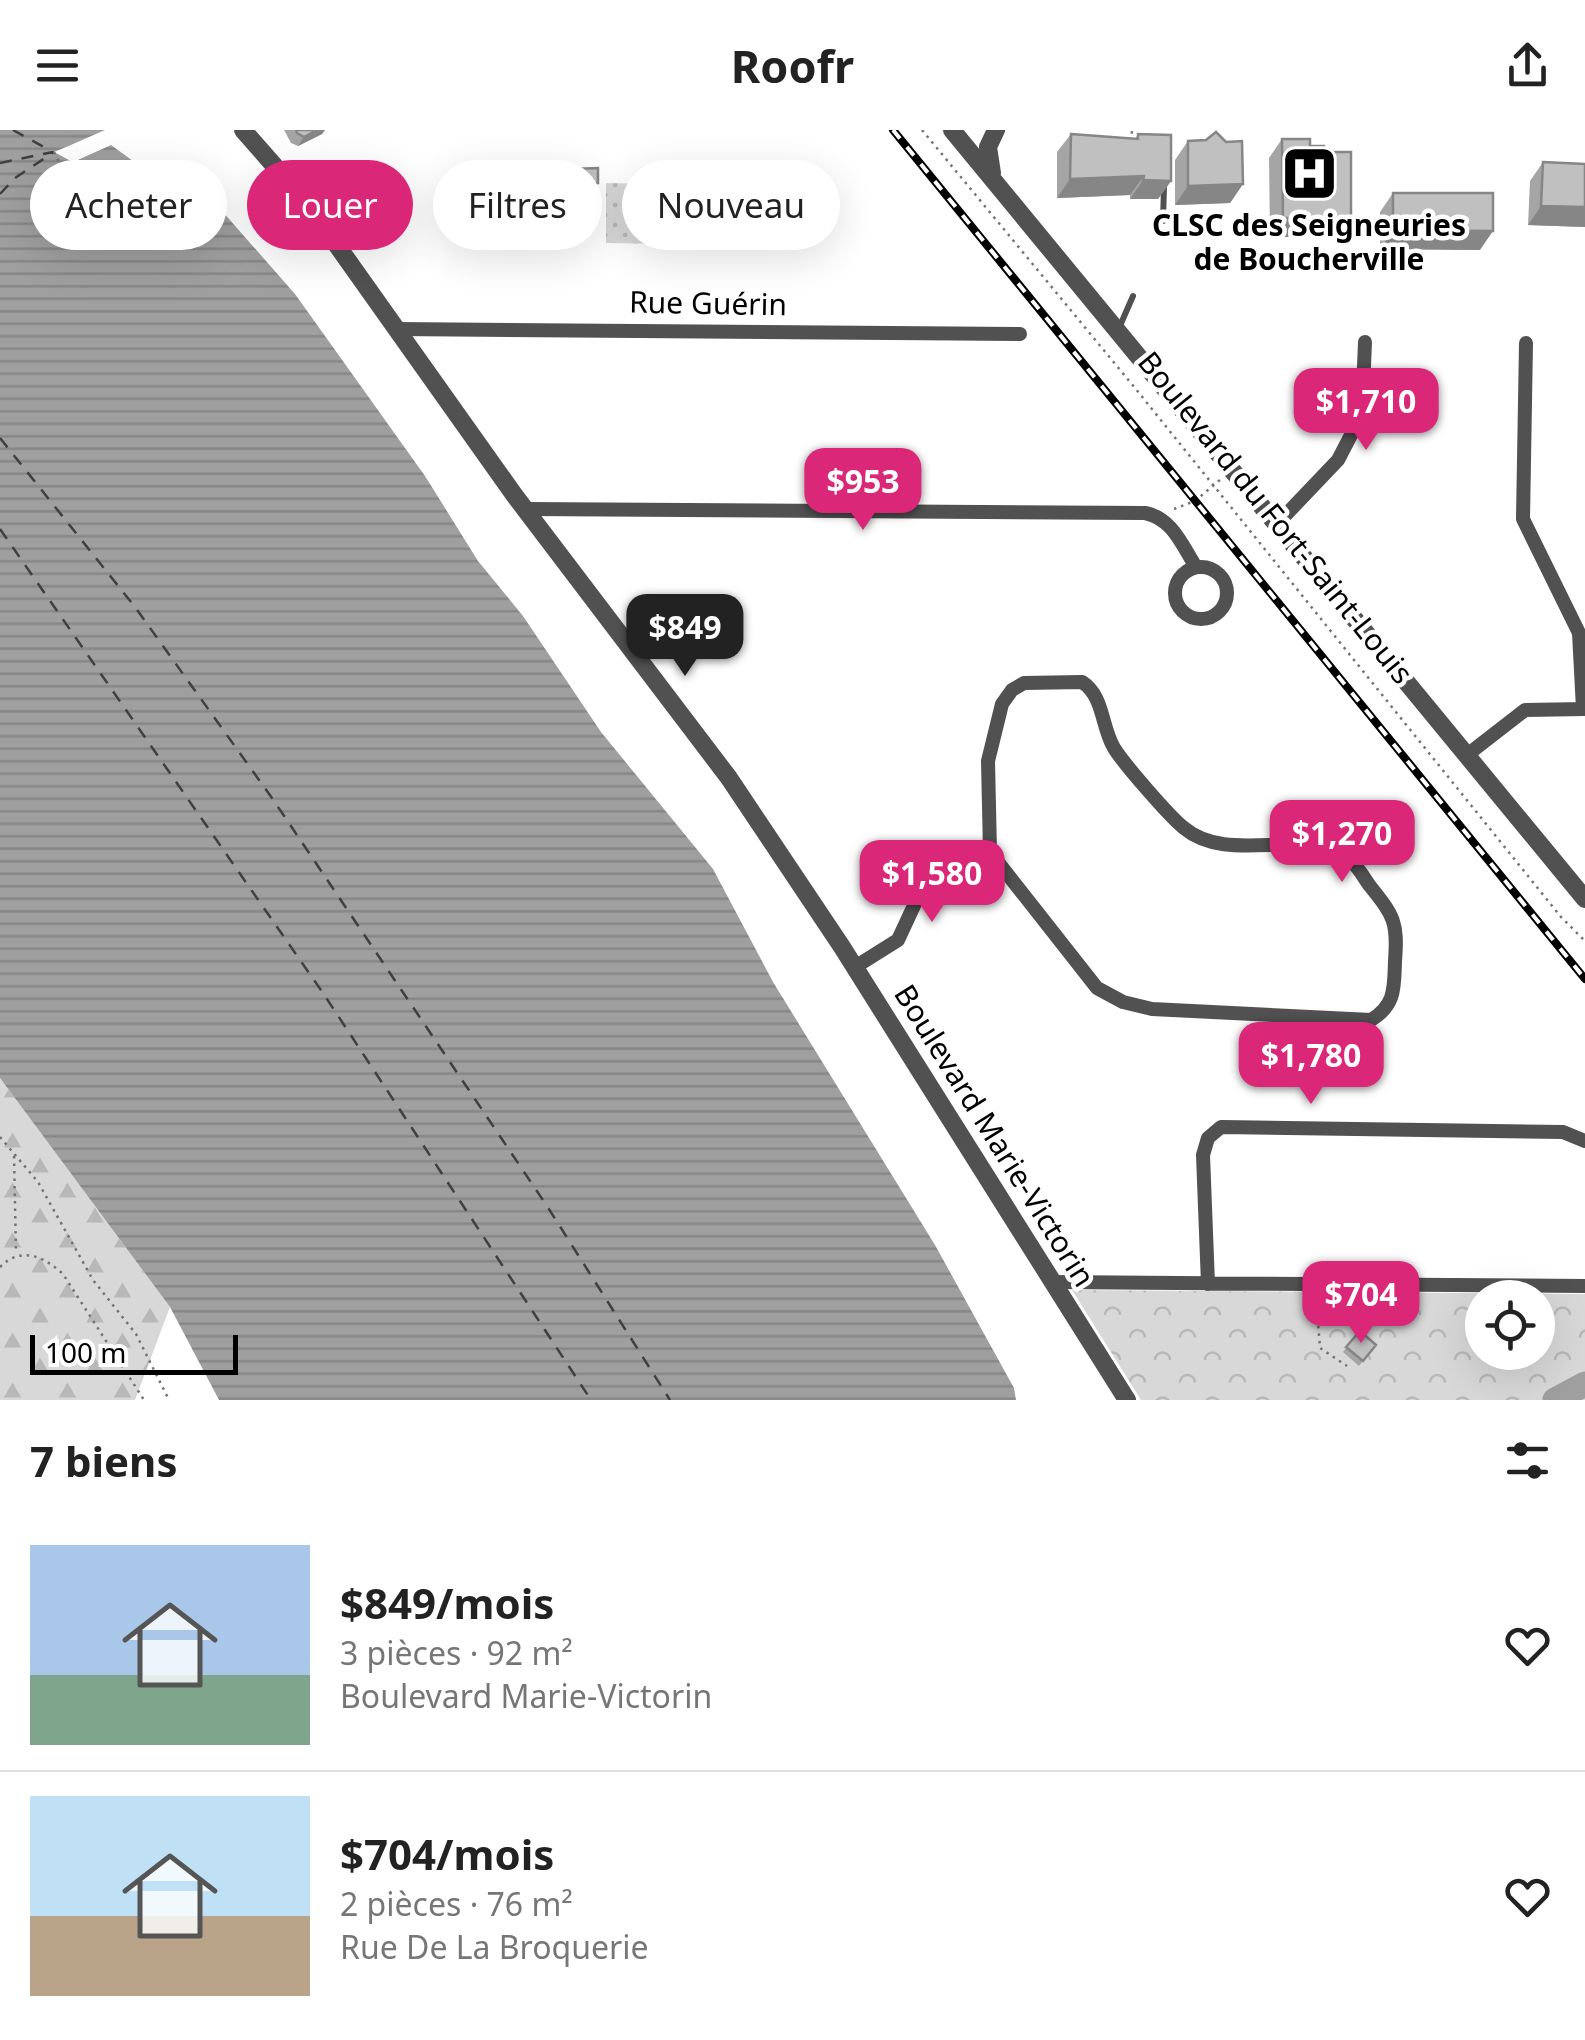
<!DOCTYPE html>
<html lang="fr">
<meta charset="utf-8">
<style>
:root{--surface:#fff;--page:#f6f6f6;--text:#222;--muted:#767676;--line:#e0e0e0;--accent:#db2777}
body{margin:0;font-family:"Noto Sans",sans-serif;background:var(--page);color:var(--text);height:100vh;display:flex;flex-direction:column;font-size:38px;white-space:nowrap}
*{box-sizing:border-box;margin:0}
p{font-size:32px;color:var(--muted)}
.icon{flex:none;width:55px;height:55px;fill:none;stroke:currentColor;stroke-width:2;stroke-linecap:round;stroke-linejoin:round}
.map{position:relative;height:1270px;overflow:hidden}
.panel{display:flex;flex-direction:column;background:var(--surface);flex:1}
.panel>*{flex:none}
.hud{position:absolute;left:30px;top:30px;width:1000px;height:90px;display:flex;gap:20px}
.fabs{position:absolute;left:1465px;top:1150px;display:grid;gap:20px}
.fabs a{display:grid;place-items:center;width:90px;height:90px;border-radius:50%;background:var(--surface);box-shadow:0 10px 40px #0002;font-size:50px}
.scale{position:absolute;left:30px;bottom:25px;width:208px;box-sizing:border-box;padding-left:10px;border:5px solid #000;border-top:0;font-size:28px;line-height:35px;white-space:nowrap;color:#000;-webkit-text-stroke:8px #fff;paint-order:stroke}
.price{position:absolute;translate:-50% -85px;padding:0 22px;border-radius:20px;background:var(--accent);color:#fff;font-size:32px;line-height:65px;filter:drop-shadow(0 2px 5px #0008)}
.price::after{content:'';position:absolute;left:50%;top:60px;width:30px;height:22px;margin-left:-15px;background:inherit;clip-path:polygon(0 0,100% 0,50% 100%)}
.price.active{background:#222;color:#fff}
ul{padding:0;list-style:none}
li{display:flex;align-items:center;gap:30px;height:250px;padding:0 30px}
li+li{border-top:2px solid var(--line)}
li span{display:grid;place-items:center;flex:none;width:280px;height:200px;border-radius:0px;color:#555}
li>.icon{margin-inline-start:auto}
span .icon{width:120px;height:120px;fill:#fffc;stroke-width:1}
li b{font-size:42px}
h2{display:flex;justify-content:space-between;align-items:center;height:120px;padding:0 30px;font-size:42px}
.pill{padding:0 35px;border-radius:45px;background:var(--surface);box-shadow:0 10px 40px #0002;font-size:35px;line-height:90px}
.pill.active{background:var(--accent);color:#fff}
header{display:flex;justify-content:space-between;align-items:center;height:130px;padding:0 30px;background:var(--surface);font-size:45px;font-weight:700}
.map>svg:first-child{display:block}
.forest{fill:url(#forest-firs)}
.park{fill:url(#park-crowns);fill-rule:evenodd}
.garden{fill:url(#garden-dots)}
.water{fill:url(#water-rules)}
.pier{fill:#fff}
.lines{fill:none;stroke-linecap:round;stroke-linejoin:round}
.river{stroke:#9f9f9f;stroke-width:25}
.ferry{stroke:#404040;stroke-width:2.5;stroke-dasharray:12 10;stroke-linecap:butt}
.path{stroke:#737373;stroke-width:2.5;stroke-dasharray:2.5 5;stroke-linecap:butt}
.service{stroke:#515151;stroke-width:6}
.minor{stroke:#515151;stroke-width:14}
.tertiary{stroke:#515151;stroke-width:18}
.rail-casing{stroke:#000;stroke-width:8}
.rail{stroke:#fff;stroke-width:4;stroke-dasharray:11;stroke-linecap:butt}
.wall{fill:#a5a5a5}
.shaded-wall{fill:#868686}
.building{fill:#c0c0c0;stroke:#868686;stroke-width:2.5}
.labels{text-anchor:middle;stroke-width:9;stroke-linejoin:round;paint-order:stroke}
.poi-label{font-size:30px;font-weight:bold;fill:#000;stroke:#fff}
.street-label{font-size:30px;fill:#000;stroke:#fff}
</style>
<header><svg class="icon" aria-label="menu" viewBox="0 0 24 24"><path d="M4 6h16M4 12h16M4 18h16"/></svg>Roofr<svg class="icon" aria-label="share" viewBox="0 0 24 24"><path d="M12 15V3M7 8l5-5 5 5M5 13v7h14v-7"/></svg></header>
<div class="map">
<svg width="1585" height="1270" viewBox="0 0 1585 1270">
<defs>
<pattern id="forest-firs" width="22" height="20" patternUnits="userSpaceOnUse" patternTransform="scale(2.5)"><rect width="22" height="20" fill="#d8d8d8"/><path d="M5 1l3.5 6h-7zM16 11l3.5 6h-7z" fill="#b8b8b8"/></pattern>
<pattern id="park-crowns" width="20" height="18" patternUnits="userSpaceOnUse" patternTransform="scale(2.5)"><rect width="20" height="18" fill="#d8d8d8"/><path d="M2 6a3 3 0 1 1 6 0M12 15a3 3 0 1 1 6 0" fill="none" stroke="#b8b8b8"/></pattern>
<pattern id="garden-dots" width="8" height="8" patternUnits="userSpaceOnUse" patternTransform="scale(2.5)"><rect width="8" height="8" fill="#d8d8d8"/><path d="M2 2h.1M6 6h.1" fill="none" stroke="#b8b8b8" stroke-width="1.8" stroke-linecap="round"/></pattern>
<pattern id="water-rules" width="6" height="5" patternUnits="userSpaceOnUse" patternTransform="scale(2.5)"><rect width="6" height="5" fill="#9f9f9f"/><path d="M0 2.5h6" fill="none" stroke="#878787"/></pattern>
</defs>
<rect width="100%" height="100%" fill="#fff"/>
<path class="forest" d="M0,948L170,1177L135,1270H0Z"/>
<path class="park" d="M1072,1160L1585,1164V1270H1141ZM1482,1168H1538V1222H1482Z"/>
<path class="garden" d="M606,53L802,57L798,116L606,113Z"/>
<path class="water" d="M0,0H105L55,22L73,32L111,15L148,42L177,50L215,73L295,164L425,346L478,431L523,486L601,602L713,739L773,852L935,1115L1014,1258L1016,1270H219L170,1177L0,948Z"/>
<path class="pier" d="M110,0L107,6L65,22L73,27L109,10L116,12L73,32L54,22Z"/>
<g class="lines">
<path class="river" d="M1555,1270L1585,1254"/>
<path class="ferry" d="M13,0L51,21
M0,33L53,22
M0,64L15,48L54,22
M0,308L135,477L272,668L547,1076L670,1270
M0,399L323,863L591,1270"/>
<path class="path" d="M922,0L1135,258L1561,787L1585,811
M1131,11L1132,1
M54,22L64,42
M1174,379L1195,371L1221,349
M0,1007L38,1052L93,1150L136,1204L169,1270
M14,1026L16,1123
M0,1137C21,1116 43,1126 63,1144L144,1270
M1316,1166L1320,1218L1347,1236"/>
<path class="service" d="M1163,91L1164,56
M1119,198L1133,166"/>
<path class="minor" d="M396,199L1020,204
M1526,213L1523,389L1579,503L1583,579
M525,379L1145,383C1172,388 1182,415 1196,437
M1277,394L1338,330L1362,284L1365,212
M1175 463a26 26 0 1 1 52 0a26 26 0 1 1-52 0Z
M1082,552C1104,566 1101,596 1114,618C1124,634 1169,686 1184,698C1231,737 1309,693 1352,732C1359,738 1364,748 1370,756C1394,786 1398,792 1395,831C1394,857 1396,875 1371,890L1152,879L1123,872L1097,858L990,722L988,631L1002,574L1012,560L1024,553Z
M1467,625L1525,580L1585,579
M855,837L898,810L931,739L952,728L990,722
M1054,1152L1585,1156
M1208,1154L1203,1025L1208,1008L1221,997L1563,1002L1585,1011"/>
<path class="tertiary" d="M243,0L307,73L515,366L729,648L842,817L1127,1270
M952,0L1585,769
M992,43L988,17L996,0"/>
<defs>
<path id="rail" d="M893,0L1585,849"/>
</defs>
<use href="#rail" class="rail-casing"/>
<use href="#rail" class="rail"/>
</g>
<path class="wall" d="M284,0H325L322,4L298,16L291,13Z
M1071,4L1135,9L1138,4L1171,51L1158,69H1130V65L1057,68V22Z
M1282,9L1310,16L1324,22L1351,88L1338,107H1270L1269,28Z
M1188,11L1243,54L1230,73L1175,75V30Z
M1543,32L1585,34V97L1528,95L1530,51Z
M544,40L595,57L541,59V45Z
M1393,63L1480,120L1380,119V82Z
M1360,1201L1376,1215L1359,1236L1343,1222Z"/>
<path class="shaded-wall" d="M317,0H325L322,4L298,16L304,7Z
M1144,46L1130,65L1057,68L1070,49Z
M1143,50L1171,51L1158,69H1130Z
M598,53L595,57L541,59L544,55Z
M1243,54L1230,73L1175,75L1188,56Z
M1541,76L1585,77V97L1528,95Z
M1283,88H1351L1338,107H1270Z
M1393,100L1493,101L1480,120L1380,119Z"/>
<path class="building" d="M296,0H317L304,7L297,3Z
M1216,2L1226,12L1242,11L1243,54L1188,56V11L1206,10Z
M1071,4L1138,9V4L1171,5V51L1143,50L1144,46L1070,49Z
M1282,9H1310V16H1324V22H1351V88H1283Z
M1543,32L1585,34V77L1541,76Z
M598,38V53L544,55V40Z
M1393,63H1493V101L1393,100Z
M1360,1201L1376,1215L1363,1231L1346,1217Z"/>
<defs>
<symbol id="hospital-square" viewBox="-11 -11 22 22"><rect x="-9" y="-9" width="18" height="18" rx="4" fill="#000" stroke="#fff"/><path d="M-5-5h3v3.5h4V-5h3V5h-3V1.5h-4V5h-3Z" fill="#fff"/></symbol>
</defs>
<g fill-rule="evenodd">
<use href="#hospital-square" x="1278" y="12" width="63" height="63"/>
</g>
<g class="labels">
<g class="poi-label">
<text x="1309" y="106">CLSC des Seigneuries<tspan x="1309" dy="34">de Boucherville</tspan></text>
</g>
<g class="street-label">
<text transform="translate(708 174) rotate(1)" y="10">Rue Guérin</text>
<text transform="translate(1275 388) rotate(51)" y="10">Boulevard du Fort-Saint-Louis</text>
<text transform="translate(994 1006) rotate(58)" y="10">Boulevard Marie-Victorin</text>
</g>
</g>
</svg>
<div class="fabs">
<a><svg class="icon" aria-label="locate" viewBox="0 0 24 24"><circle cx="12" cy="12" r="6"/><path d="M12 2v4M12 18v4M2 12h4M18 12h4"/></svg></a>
</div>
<div class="scale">100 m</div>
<b class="price" style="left:1366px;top:323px">$1,710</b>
<b class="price" style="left:863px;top:403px">$953</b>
<b class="price active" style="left:685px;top:549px">$849</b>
<b class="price" style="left:1342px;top:755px">$1,270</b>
<b class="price" style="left:932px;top:795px">$1,580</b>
<b class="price" style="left:1311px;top:977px">$1,780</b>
<b class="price" style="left:1361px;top:1216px">$704</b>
<div class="hud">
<a class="pill">Acheter</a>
<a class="pill active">Louer</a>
<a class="pill">Filtres</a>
<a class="pill">Nouveau</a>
</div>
</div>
<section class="panel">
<h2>7 biens<svg class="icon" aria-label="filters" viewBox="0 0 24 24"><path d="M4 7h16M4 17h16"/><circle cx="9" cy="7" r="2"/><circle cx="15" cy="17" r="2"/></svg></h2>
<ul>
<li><span style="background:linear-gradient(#a9c7e8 65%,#7fa58c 0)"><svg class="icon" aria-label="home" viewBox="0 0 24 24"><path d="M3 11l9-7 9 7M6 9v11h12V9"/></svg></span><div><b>$849/mois</b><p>3 pièces · 92 m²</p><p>Boulevard Marie-Victorin</p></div><svg class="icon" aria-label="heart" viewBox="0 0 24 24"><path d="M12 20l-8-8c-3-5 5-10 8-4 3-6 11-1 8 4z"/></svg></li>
<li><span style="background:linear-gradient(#bfe0f5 60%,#b9a48a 0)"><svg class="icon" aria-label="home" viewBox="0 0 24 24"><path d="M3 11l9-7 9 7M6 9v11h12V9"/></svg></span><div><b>$704/mois</b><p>2 pièces · 76 m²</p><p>Rue De La Broquerie</p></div><svg class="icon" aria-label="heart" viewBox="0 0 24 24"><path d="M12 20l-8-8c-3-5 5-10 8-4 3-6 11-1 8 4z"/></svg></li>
</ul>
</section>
